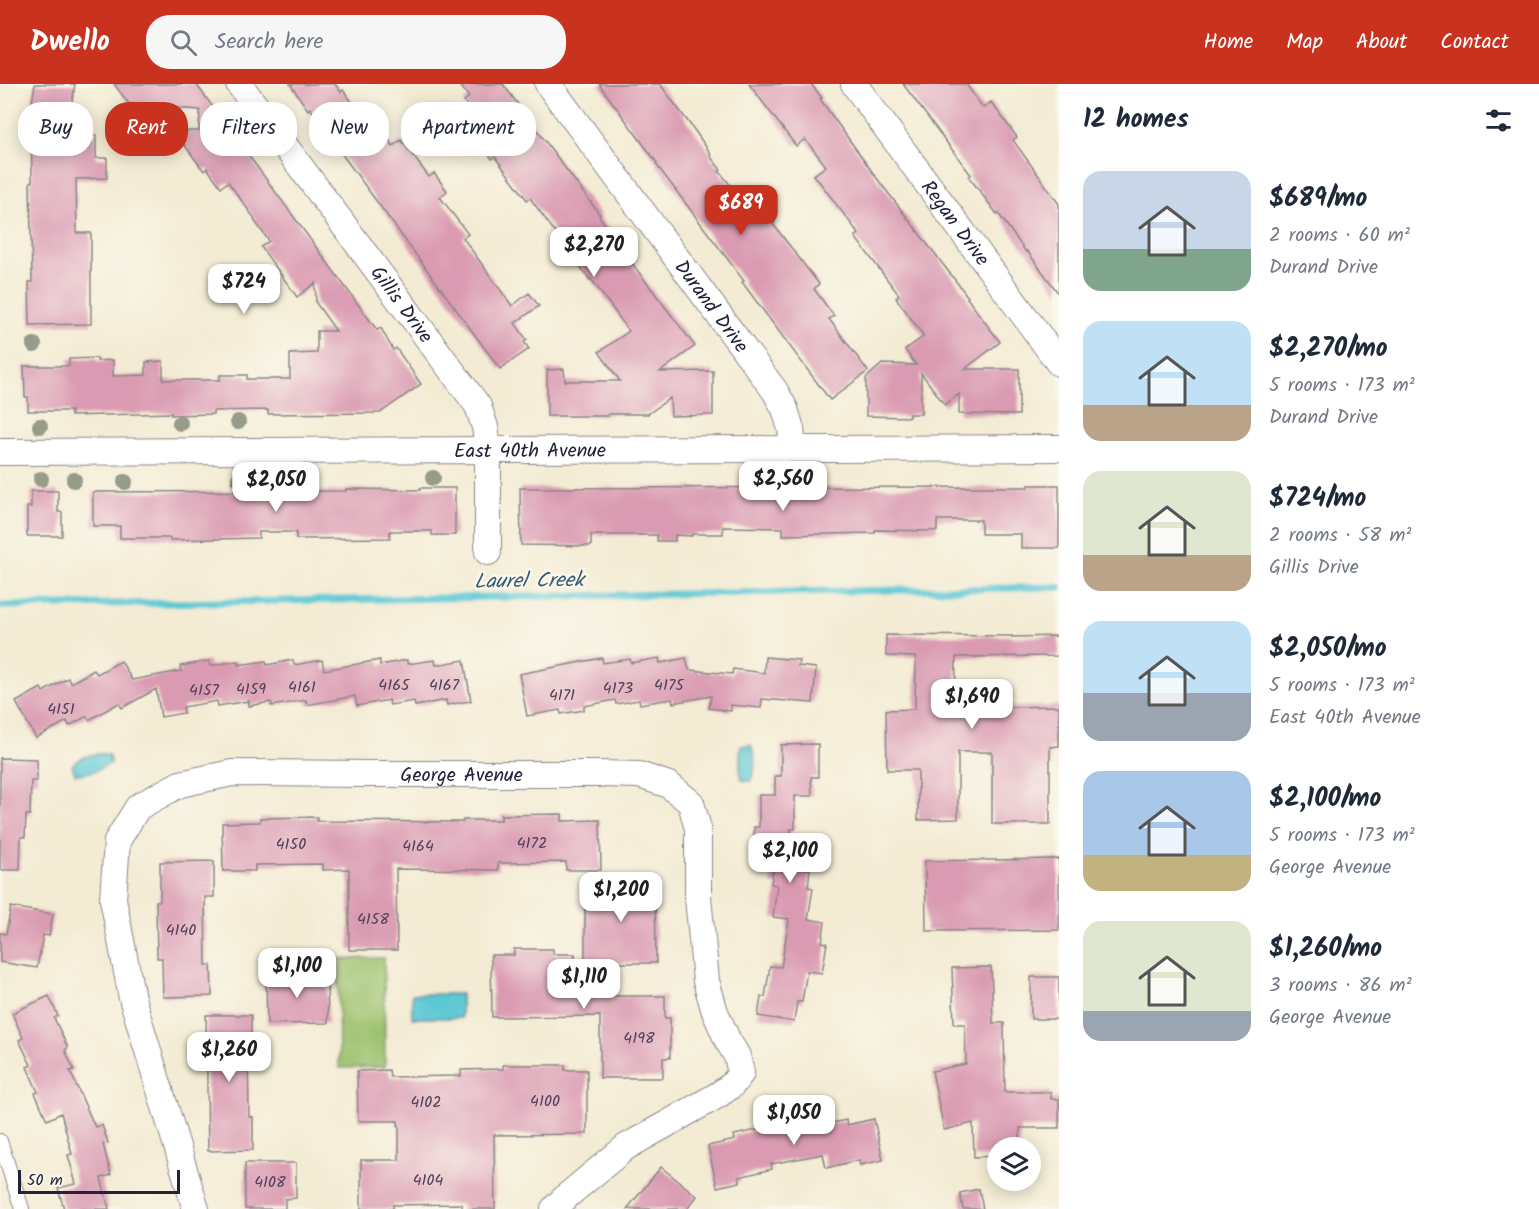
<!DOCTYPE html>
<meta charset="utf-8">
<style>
:root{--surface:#fff;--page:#f6f6f7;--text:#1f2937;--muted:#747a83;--accent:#c8321e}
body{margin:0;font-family:Kalam,sans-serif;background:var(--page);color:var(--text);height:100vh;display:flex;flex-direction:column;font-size:22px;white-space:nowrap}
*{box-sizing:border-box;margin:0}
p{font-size:20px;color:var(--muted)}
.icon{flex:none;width:33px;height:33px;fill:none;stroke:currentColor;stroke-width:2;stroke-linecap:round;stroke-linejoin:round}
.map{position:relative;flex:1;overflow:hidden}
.side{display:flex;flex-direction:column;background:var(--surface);width:480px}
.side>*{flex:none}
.top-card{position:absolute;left:18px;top:18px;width:570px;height:54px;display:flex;gap:12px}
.fabs{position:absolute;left:987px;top:1053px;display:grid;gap:12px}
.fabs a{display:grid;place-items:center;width:54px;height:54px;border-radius:50%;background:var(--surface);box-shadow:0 3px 15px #0003;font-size:30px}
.scale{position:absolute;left:18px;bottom:15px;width:162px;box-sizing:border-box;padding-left:6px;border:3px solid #22223b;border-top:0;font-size:16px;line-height:21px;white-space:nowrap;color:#22223b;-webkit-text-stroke:4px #fbf7ec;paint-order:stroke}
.price{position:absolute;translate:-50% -51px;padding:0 14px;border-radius:12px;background:#fff;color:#222;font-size:20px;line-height:39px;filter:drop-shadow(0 2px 3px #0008)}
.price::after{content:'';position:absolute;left:50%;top:36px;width:18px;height:14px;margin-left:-9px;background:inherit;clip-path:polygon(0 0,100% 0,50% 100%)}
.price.selected{background:var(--accent);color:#fff}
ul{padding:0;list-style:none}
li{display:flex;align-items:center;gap:18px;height:150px;padding:0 24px}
li span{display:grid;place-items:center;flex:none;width:168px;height:120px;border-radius:18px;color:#555}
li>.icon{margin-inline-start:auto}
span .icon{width:72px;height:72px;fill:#fffc;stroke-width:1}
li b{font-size:26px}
h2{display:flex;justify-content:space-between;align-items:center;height:72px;padding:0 24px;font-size:26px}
.tag{padding:0 21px;border-radius:24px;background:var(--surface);box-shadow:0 3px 15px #0003;font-size:21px;line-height:54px}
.tag.selected{background:var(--accent);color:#fff}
header{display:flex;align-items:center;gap:36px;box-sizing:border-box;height:84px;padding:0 30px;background:var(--accent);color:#fff}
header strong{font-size:28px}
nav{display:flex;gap:33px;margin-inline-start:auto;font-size:21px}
.search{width:420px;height:54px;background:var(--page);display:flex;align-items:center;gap:15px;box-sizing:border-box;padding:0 21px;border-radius:24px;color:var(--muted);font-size:22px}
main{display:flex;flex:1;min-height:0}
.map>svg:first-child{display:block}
.green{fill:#9bc16c;stroke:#5e7254;stroke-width:1.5}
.water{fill:#5cc8d4;stroke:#3f7588;stroke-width:1.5}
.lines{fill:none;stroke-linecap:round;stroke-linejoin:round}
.stream{stroke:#5cc8d4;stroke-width:7}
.building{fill:#da9bb2}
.lane-casing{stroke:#8a8687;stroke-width:16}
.street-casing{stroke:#8a8687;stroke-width:28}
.lane{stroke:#fff;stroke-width:14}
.street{stroke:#fff;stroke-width:26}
.tree{fill:#979b89}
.labels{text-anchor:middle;stroke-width:5;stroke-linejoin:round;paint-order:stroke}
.number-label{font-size:16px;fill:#504059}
.street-label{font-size:20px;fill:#22223b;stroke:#fbf7ec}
.water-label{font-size:21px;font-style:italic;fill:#365c71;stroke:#fbf7ec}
</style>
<header>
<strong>Dwello</strong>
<div class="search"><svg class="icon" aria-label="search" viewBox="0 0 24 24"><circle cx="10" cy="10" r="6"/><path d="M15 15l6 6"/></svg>Search here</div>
<nav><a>Home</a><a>Map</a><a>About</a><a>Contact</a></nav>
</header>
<main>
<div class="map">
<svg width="1059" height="1125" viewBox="0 0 1059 1125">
<rect width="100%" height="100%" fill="#fbf7ec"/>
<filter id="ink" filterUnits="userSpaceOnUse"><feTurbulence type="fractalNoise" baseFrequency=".0167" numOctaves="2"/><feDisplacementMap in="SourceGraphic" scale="12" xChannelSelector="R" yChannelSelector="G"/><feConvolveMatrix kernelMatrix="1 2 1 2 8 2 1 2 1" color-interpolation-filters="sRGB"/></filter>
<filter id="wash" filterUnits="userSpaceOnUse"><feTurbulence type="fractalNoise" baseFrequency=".008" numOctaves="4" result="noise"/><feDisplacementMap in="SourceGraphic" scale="24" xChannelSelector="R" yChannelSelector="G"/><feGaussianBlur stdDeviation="1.35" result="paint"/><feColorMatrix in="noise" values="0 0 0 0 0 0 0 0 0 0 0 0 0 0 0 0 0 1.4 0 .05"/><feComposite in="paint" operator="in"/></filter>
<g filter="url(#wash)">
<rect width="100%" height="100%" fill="#f3ebd3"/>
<path class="green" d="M384,874L385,983L339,984L338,875Z"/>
<path class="water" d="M751,661C756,675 756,684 751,697L742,696C739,684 739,674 741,662Z
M96,670H108L111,679C99,687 89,690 75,690L72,681L83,673Z
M412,910H461V934H412Z"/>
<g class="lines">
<path class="stream" d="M0,522L1059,503"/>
</g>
<g id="blocks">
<path class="building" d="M35,0H75L67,49H80V51H96V74H107V94L76,95L77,149H91V240L30,241L29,198H32L30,98H32L31,24Z
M114,0H196L377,246L381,244L393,266L396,264L421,300L380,329L268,330V326L213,327V330L171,331V329L71,332V327H28V313H25L24,282H69V275L97,274V277L113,276V292L146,291V278L163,277V296H220V291H247V295H290V270L317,269V247H336L316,219L315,199L297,213L261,163L269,157L254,136L255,135L228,98L221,103L207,84L204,87L174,47H199L200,26L129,20Z
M290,0H335L341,8L343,6L359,27L364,23L393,62L401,56L429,93L434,89L447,107L440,113L468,150L463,154L512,222L529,209L539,222L515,239L527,256L524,258L529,265L500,285L341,69L342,68L310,24L308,26Z
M459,0H503L600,131L599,132L626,169L625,170L695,262L660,288L713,287V331L671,332L670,314L648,330H608V332H547V286L564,285L565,297H620L599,268L629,247L591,195L590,196L530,114L527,116L495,73L492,75L479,57L489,50L464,17L469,13Z
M599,0H660L695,47L711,70L710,72L721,86L719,87L740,113L744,110L759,129L765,125L775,138L773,140L819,200L814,205L834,232L829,235L868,287L830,316L742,198L744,197L656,80L657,79Z
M749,0H811L822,14L820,15L876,93L968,213L967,214L1000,258L965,285H1019V331L959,330V310L945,321L921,289V330H909V333L866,332V294L882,280L916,281L905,266L924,252L896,214L899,211L855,153L859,150L814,91L826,82L805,55L796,62Z
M903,0H966L983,24L991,18L1017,53L1013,56L1059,120V210L1027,167L1026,168L998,129L997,130L969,93L971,91Z
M1028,401H1059V464H1021V450H981V436H937V447L875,446V449L783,451V444L723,443V450H692V452L675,451V457H657V451H591V462L521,461L520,404L1028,403Z
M420,404H455V451H432V447H390V454L296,455V448H259V454L170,456V454H120V442H93V408L346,407V405L420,406Z
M31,407H58V428H62V452H27V423H31Z
M886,551L1012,552V553L1059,552V572L956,573L955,624L1059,622V662L1050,663V740H992V668H958V735L918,736V686H887L886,626L915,625L916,573L886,572Z
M765,573L799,576L798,582L816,584L813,619L762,615L761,624L731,621V627L709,624L711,612L673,619L672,615L640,620L639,616L616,620L615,616L584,622V626L561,630L560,626L527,632L519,590L602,574L603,579L630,575L631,579L659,574L660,579L686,574L689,586L732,590L733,585L764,589Z
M293,576L294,581L322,576L324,586L380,576V581L407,576V580L435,576L436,581L464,576L471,617L447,621L446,616L415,622L414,617L390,621L389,616L357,622L355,612L307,621L306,616L272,622L271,618L249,622V617L218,622L217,617L183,623L184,629L161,633L156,605L122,624L119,619L89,636L87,632L69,642L67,637L36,654L16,618L41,604L43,608L68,594L71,599L94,586L97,590L121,577L132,596L181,587L180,582L209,577L210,582L238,577V581L266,577L267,581Z
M818,660V693H811L812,712H795V745H791V782L810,785L808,803L813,804L808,835L825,838L822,858L827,859L822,889L807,887L802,918H797L794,938L758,932L761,913H765L770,882L781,883L789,835L773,833L777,801L771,800L776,766H754V743H759V711H775V692H781V661Z
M0,674L37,675V697H31L30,731H26L25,753H21L20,786H0Z
M562,730V737L600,736L601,786H566V778L498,779V786L396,785L397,866H349V785L323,786V780L255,781V787H223L222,739L260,738V734L317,733V737L463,738V736H501V731Z
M1059,775V846L926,847L925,777Z
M214,777V813H205L206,881H211L212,912L163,913L162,874H157L156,817H160V778Z
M591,797H655L656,879H585V818H591Z
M11,823L53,830L49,852L43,851L37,884L0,878V849L6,850Z
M514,865H553V870H575V912H665V934H670V974H663V994H600V932L492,933L491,871H514Z
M991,883L993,939H1004L1005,1008H1051V1015H1059V1044H1020V1064H998V1072L974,1073L973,1039L944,1046L932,987L966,980L965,940H954L952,884Z
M327,891L328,939L267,940L266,892Z
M1031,893H1059V935H1031Z
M49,912L58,932L54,934L68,964L65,966L74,986L70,987L95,1043L102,1041L108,1059L103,1060L111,1091L101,1094L109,1125H64L58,1104L76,1100L68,1071L72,1070L61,1029L47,1036L35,1009L38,1008L27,983L31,981L19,956L23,954L12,929Z
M206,931H251V964H248L249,1033H253V1066L208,1067Z
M503,981H565V986H587V1050L494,1051L495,1125H462V1120L393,1121V1125H361V1076H399V1041H398V1037H358L357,987L389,986L390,993L461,992V986L503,985Z
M815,1024L819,1042L846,1036L847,1041L874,1035L883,1076L860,1081L859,1076L826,1084L823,1070L771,1080L772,1085L739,1093L740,1098L717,1103L708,1062L735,1056L734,1051L761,1045L759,1040L784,1035L783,1030Z
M245,1079H296V1114L285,1115V1125H245Z
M661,1083L697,1112L687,1125H627Z
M979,1105L983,1125H963L960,1109Z"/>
</g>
</g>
<g filter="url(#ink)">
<use href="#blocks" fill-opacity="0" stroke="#8a8687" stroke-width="1.5"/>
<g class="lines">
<defs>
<path id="lane" d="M0,1057L22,1125"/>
<g id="street">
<path id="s1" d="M239,0L478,322L485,343L488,365V468"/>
<path id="s2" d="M548,0L775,307L785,325L791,345L793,364"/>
<path id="s3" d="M854,0L1059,279"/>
<path id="s4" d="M0,368L1059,364"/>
<path id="s5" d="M196,1125L132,914L113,815L117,757L138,723L180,700L232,689L369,690H601L639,691L669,701L691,719L698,745V813L706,897L715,928L728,957L737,972L741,989L732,1001L718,1011L626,1063L568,1111L554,1125"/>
</g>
</defs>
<use href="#lane" class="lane-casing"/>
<use href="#street" class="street-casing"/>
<use href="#lane" class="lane"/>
<use href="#street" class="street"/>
</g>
<g class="tree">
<circle cx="34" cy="261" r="8"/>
<circle cx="238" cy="338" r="8"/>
<circle cx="180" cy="339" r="8"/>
<circle cx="40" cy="342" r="8"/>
<circle cx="433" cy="394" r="8"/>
<circle cx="41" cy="395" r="8"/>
<circle cx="239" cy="395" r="8"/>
<circle cx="74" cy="396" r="8"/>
<circle cx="125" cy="398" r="8"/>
<circle cx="265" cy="404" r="8"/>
</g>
</g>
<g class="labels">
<g class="number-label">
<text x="394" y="606">4165</text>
<text x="444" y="606">4167</text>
<text x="669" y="606">4175</text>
<text x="302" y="608">4161</text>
<text x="618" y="609">4173</text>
<text x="251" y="610">4159</text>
<text x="204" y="611">4157</text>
<text x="562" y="616">4171</text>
<text x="61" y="630">4151</text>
<text x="532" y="764">4172</text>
<text x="291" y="765">4150</text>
<text x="418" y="767">4164</text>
<text x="373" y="840">4158</text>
<text x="181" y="851">4140</text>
<text x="639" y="959">4198</text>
<text x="545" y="1022">4100</text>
<text x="426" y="1023">4102</text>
<text x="428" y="1101">4104</text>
<text x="270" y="1103">4108</text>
</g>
<g class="street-label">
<text dy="7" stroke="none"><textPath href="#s3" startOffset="172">Regan Drive</textPath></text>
<text dy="7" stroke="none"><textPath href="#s1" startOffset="274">Gillis Drive</textPath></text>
<text dy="7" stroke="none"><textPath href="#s2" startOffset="276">Durand Drive</textPath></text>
<text dy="7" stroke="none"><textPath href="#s4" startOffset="530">East 40th Avenue</textPath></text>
<text dy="7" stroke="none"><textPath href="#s5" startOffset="750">George Avenue</textPath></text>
</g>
<g class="water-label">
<text transform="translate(529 496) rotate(-1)" y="7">Laurel Creek</text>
</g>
</g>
</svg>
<div class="fabs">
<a><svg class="icon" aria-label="layers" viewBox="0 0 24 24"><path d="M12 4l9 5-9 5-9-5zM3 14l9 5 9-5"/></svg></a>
</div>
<div class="scale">50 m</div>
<b class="price selected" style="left:741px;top:152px">$689</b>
<b class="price" style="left:594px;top:194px">$2,270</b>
<b class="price" style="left:244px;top:231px">$724</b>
<b class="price" style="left:783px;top:428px">$2,560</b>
<b class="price" style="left:276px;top:429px">$2,050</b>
<b class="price" style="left:972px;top:646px">$1,690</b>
<b class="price" style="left:790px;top:800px">$2,100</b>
<b class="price" style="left:621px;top:839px">$1,200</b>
<b class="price" style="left:297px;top:915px">$1,100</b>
<b class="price" style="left:584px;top:926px">$1,110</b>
<b class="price" style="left:229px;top:999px">$1,260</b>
<b class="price" style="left:794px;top:1062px">$1,050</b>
<div class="top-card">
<a class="tag">Buy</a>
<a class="tag selected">Rent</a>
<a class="tag">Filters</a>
<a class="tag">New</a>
<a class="tag">Apartment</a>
</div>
</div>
<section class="side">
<h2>12 homes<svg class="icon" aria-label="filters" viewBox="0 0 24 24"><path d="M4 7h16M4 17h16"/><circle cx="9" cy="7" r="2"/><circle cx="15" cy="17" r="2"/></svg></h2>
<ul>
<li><span style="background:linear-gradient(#c9d6e8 65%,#7fa58c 0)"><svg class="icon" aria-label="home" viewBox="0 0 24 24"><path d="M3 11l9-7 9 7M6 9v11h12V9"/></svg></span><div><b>$689/mo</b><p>2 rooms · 60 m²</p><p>Durand Drive</p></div></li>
<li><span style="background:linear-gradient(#bfe0f5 70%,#b9a48a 0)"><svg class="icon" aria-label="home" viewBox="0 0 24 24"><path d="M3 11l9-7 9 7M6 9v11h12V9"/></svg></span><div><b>$2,270/mo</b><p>5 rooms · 173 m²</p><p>Durand Drive</p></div></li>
<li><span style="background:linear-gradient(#dfe7d0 70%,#b9a48a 0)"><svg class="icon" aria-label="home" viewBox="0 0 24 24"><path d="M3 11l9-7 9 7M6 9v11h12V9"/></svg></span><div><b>$724/mo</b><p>2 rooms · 58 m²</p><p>Gillis Drive</p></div></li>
<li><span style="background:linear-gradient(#bfe0f5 60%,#9aa5b1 0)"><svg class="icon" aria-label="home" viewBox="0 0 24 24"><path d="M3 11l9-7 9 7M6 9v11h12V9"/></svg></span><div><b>$2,050/mo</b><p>5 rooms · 173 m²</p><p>East 40th Avenue</p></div></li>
<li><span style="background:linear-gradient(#a9c7e8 70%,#c2b280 0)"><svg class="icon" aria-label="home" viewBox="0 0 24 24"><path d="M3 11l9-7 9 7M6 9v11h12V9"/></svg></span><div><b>$2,100/mo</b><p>5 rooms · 173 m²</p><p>George Avenue</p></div></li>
<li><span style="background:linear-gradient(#dfe7d0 75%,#9aa5b1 0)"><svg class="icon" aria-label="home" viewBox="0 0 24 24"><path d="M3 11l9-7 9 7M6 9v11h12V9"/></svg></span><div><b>$1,260/mo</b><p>3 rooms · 86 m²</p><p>George Avenue</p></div></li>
</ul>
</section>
</main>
